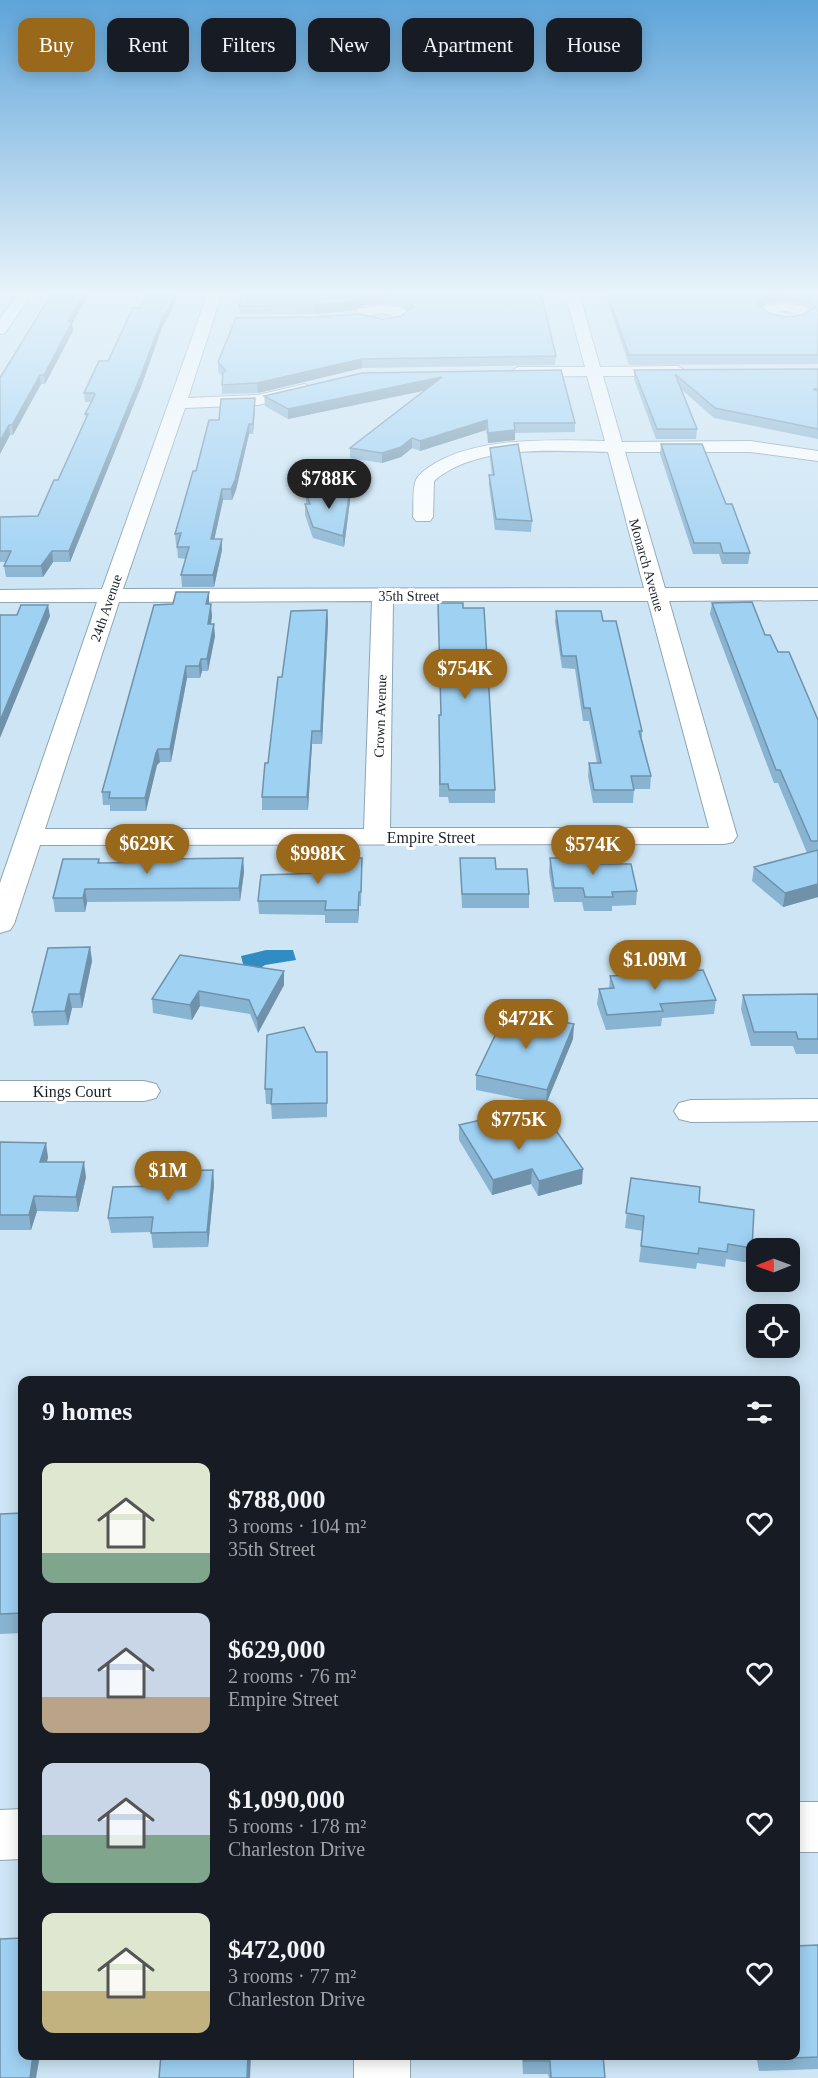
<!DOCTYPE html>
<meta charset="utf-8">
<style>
:root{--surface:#171b24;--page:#20242c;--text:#f1f3f6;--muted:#9ea1a6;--accent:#99681b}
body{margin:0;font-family:Georgia,serif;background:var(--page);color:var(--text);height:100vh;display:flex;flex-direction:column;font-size:22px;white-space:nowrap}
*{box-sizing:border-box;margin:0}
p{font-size:20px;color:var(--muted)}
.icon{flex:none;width:33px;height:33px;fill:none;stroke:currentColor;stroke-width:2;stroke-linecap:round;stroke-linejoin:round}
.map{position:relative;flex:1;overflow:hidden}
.sheet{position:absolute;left:18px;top:1376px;width:782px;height:684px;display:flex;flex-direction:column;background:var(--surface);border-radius:12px;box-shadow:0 3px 15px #0003}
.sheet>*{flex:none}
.guide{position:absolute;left:18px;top:18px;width:783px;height:54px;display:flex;gap:12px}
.needle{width:39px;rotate:269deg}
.tools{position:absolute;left:746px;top:1238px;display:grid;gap:12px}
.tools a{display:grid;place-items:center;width:54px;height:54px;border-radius:12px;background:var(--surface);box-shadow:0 3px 15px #0003;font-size:30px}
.price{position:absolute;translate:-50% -51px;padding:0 14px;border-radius:21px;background:var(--accent);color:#fff;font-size:20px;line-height:39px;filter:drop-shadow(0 2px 3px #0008)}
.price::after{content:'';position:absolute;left:50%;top:36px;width:18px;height:14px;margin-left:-9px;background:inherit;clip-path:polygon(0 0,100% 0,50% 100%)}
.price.on{background:#222;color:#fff}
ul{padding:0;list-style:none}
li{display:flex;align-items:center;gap:18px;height:150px;padding:0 24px}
li span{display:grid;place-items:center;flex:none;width:168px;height:120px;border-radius:12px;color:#555}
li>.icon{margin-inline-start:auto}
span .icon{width:72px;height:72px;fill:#fffc;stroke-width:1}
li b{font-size:26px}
h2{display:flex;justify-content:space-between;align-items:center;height:72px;padding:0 24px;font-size:26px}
.pill{padding:0 21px;border-radius:12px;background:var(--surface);box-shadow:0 3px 15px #0003;font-size:21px;line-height:54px}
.pill.on{background:var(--accent);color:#fff}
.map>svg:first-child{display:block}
.water{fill:#2f8dc3}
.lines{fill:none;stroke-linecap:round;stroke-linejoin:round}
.minor-casing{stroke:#8ea5b4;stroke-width:2}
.minor{fill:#fff;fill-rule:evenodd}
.wall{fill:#89b4d1;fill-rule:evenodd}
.shaded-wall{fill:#6f92aa}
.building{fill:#9fd1f3;stroke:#6f92aa;stroke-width:1.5}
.labels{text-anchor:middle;stroke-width:6;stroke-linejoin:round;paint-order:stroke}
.far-street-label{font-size:14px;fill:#192127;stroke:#fff}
.street-label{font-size:16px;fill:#192127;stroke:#fff}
</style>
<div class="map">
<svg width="818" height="2078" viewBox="0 0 818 2078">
<rect width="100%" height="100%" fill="#cde5f5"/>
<path class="water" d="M266,950H293L296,960L265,965L256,971L244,968L241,956Z"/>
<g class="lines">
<defs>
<path id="minor" d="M18,293H32L5,333L0,334V319Z
M208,293H222L188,398L258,395L305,384L313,389L311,392L258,405L185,408L123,589L644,588L608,452C555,451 476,444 434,481L433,517L430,521H416L413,517C414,506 412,490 416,480C418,475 425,470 429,467C475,436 551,440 605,441L587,376L518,377L510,372L518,367H585L565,293H579L600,367L678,366L686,371L678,376H603L622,442L750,441L818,451V461L750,452H625L665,588H818V600L669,601L737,836L733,842L724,844L40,845L14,924L10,930L0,933V883L97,602H0V590L102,589ZM372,601L364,829H45L119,602ZM393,601H648L709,828H390Z
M786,303L804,306L813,315C800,328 769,325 757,312L767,305ZM786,311L796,314L775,312Z
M381,305L400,307L412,315C400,329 366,330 354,316L358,309ZM381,313L394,315L383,317L370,315Z
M0,1081H144L156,1084L160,1091L156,1098L144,1101H0Z
M818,1099V1121L691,1122L679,1119L674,1111L679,1103L691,1100Z
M795,1802H818V1852H795Z
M22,1809V1859L0,1860V1810Z
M354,2055H410V2078H354Z"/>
</defs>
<use href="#minor" class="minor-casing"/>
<use href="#minor" class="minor"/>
</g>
<path class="wall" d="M52,293H89L72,324L73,331L45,384H41L13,435H10L0,454V378Z
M243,293H541L556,356L555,365L362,368L258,393L222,394V376L218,372V362L383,319L401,316L408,311L401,306L386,303L364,305L355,310L315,314H240L239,306Z
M604,293H818V364L629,365ZM786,301L804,304L811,310L802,315L785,317L769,313L761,307L767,303Z
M169,316L163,325L142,384L70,562H53L43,577H6L4,566L6,562H0V517L38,516L58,480L86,419L85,414L91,402H85L84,393L108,361Z
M818,369V439L714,418L681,389L697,429L696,439H656L634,379V370Z
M362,373L575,423V432L515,433V440L488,443L486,430L420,451L412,448L401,457L382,463L350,458V448L425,390L288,419L265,406L264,396Z
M255,398V407L253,434H249L236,490L232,500H223L214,539H222V550L214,587H182L181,575L186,559L178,558L177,547L178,545H176L175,534L196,471L219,420Z
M661,444L726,504L750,553L748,564H722L719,554H693L660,454Z
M490,448L532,521L531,532L495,530L489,485V475H492L490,458Z
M306,493L350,501L344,547L313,538L305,515V504H306Z
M438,603L463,608L495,790V803H449L448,797H439V715H441Z
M712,603L765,635L778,652L818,720V897L783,907L752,881L754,867L807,853L778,783H774L710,614Z
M209,604L212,616L211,624L215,636L208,671H202L200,678H187L171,762H160L157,765L146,811H110V805H103L102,792Z
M327,610L328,622L322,744H312L308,810H262V797L268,763L282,677Z
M556,611L603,621L642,731V739L651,776L650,789H634L633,803H593L588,776L589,763H597L589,721H583L575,669L562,668L555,622Z
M243,858L244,872L240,901L87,902L85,912H55L53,898L99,859L100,863L162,862Z
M362,858L361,906H359L358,923H325V915L259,914L258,901Z
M460,858L496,869L529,894V908H462Z
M550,858L601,864L637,891L636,905L612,906V911H584L582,902H554L549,872Z
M90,947L92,961L82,1008H72L68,1025L34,1026L32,1012Z
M284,971V985L258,1033L250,1014L200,1006L192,1020L153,1013L152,999Z
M610,976L716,1000L714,1014L662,1018L661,1026L606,1030L597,1004L599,989H609Z
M818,994V1054H796L793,1046H751L741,1009L743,995Z
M573,1039L546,1104L476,1090V1075Z
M327,1052V1117L272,1119L271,1104H266L265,1089Z
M459,1125L514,1140L582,1184L538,1196L531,1184L492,1195L459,1140Z
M0,1142L48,1157L47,1162L86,1177L78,1212L37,1211L31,1230H0Z
M213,1170L214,1185L208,1247L153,1248L151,1232L111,1233L108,1218L159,1186Z
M631,1178L699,1202L752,1248L750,1263L726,1259L725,1267L697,1263L696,1269L639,1262L643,1231L625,1228Z
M22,1513V1633L0,1634V1514Z
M818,1945V2069L759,2071L756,2055H795Z
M522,2055H603L605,2078H549L548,2074H523Z"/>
<path class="shaded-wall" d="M83,293H89L72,324L73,331L45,384L44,375L68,322Z
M175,293H179L169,316L163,325L142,384L70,562L69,551L163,316Z
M780,293H787L786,301L767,303L755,312L756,303L768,294Z
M386,294V303L364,305L355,310L315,314V305L364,297Z
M362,359V368L258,393L257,383Z
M40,375L41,384L13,435L12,425Z
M442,377V387L288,419V409Z
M255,398V407L253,434V424Z
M487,420L486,430L420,451V441Z
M249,424V434L236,490L232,500L231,489Z
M9,425L10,435L0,454V441Z
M515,430V440L488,443V433Z
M412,438V448L401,457L382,463V453Z
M222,489L223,500L212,550L211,539Z
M350,490V501L344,547L343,536Z
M222,539V550L214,587L213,575Z
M52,551L53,562L43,577L41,566Z
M209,592V604H206Z
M211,604L212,616L209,636L208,624Z
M48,605L50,616L0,738V721Z
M327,610L328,622L322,744L321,731Z
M214,624L215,636L208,671L207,659Z
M201,659L202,671L200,678L199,666Z
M186,666L187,678L171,762L170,749Z
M312,731V744L308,810L307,797Z
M158,749L160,762L157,765L146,811L145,798L156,753Z
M243,858L244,872L240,901L239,888Z
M818,884V897L783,907L785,893Z
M85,889L87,902L85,912L83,898Z
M359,892V906L358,923V910Z
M90,947L92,961L82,1008L80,994Z
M284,971V985L258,1033L257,1019Z
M199,991L200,1006L192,1020L190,1005Z
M69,994L72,1008L68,1025L65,1011Z
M574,1024L573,1039L546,1104L547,1090Z
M46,1143L48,1157L43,1177L40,1162Z
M84,1162L86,1177L78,1212L76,1197Z
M532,1169L531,1184L492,1195L493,1180Z
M583,1169L582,1184L538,1196L539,1181Z
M213,1170L214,1185L208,1247L207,1232Z
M34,1196L37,1211L31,1230L29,1215Z
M33,2055H40L36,2078H30Z
M248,2055H251L250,2078H247Z"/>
<path class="building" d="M52,293H83L68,322H72L44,375H40L12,425H9L0,441V378Z
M147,293H175L169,308L163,316L141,375L69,551H52L41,566H4L11,551H0V517L38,516L54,480H58L88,414H85L95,395L94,393H84L99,361H108L133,308H140Z
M243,293H541L556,356L362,359L257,383L222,385L223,372L226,371L218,362L236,318L315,317L359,314L383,319L401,316L414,306L401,297L386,294L364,297L355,301L315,305L239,306Z
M607,293H780L768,294L756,303L769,313L785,317L802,315L816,307L806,295L792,293H818V355H629Z
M818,369V389H813L818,391V429L715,408L675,374L697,429H657L634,370Z
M561,370L575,423H514L515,430L488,433L487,420L420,441L412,438L401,447L382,453L350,448L442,377L288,409L264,396L362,373Z
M255,398L253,424H249L235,480L231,489H222L211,539H222L213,575H181L189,547H177L181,533L175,534L193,471H196L209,420H219L221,399Z
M518,444L532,521L496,519L489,475H494L490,448Z
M661,444H702L726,504H732L750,553H723L720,543H694Z
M350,490L343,536L313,527L305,504H310L306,493Z
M176,592H209L206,604H211L208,624H214L207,659H201L199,666H186L170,749H158L156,753L145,798H109L110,792H102L154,605L173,604Z
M752,602L765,635H770L778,652H789L818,720V841H811L780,770H776L712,603Z
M438,603H463V608H484L495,790H449L448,784H440L439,715H441Z
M21,605H48L0,721V615H17Z
M327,610L321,731H312L307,797H262L265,763H268L278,677H282L291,611Z
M556,611H601L603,621H616L642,731H639L651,776H631L634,790H594L589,763H601L590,708H584L576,656H562Z
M818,850V884L785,893L754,867Z
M243,858L239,888L85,889L83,898H53L63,859H99L98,863L162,862L163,859Z
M325,858H362L361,892H359L358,910H325L326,901H258L261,875L324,873Z
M460,858H495L496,869H527L529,894H462Z
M550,858H600L601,864H631L637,891L612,892L613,897H585L583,888H554Z
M90,947L80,994H69L65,1011L32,1012L48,948Z
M180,955L284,971L257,1019L249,1000L199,991L190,1005L152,999Z
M703,970L716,1000L660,1004L663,1011L607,1015L599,989L614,988L610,976Z
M818,994V1039H798L796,1032H754L743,995Z
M507,1011L574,1024L547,1090L476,1075Z
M304,1027L316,1052H327V1103L271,1104L272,1089H265L267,1035Z
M498,1116L514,1140L555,1129L583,1169L539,1181L532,1169L493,1180L459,1125Z
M0,1142L46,1143L40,1162H84L76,1197L34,1196L29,1215H0Z
M213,1170L207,1232L151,1233L153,1217L108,1218L113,1187L159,1186L162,1171Z
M631,1178L700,1187L699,1202L754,1210L752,1248L728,1244L727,1252L699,1248L698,1254L641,1246L644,1216L626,1213Z
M22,1513V1613L0,1614V1514Z
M22,1938V2055H33L30,2078H0V1939Z
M818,1945V2057L762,2059V2055H795V1946Z
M161,2055H248L247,2078H159Z
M524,2055H603L605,2078H551L550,2061H524Z"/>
<linearGradient id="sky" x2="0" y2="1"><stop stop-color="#5ea4d9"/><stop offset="0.5" stop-color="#e8f3fa"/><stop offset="1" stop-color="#e8f3fa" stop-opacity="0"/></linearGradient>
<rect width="818" height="584" fill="url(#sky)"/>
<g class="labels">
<g class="far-street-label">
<text transform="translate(647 565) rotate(74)" y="5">Monarch Avenue</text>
<text x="409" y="601">35th Street</text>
<text transform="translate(106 608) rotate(-71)" y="5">24th Avenue</text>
<text transform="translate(380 716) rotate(-88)" y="5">Crown Avenue</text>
</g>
<g class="street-label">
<text x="431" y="843">Empire Street</text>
<text x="72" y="1097">Kings Court</text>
</g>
</g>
</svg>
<div class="tools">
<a><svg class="needle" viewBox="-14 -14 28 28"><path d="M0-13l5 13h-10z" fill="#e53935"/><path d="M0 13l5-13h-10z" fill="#9ea1a6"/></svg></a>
<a><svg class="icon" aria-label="locate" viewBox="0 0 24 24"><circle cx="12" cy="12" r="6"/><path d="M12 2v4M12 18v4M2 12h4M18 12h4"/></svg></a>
</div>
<b class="price on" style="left:329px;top:510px">$788K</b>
<b class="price" style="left:465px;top:700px">$754K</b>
<b class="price" style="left:147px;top:875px">$629K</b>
<b class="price" style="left:593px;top:876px">$574K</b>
<b class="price" style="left:318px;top:885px">$998K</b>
<b class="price" style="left:655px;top:991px">$1.09M</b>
<b class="price" style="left:526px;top:1050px">$472K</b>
<b class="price" style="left:519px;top:1151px">$775K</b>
<b class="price" style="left:168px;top:1202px">$1M</b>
<div class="guide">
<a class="pill on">Buy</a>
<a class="pill">Rent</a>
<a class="pill">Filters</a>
<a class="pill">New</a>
<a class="pill">Apartment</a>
<a class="pill">House</a>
</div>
<section class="sheet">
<h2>9 homes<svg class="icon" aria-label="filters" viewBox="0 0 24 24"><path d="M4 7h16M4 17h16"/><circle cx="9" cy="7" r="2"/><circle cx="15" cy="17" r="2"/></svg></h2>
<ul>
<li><span style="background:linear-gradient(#dfe7d0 75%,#7fa58c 0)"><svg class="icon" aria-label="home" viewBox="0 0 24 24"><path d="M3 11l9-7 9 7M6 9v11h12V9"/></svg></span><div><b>$788,000</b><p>3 rooms · 104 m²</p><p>35th Street</p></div><svg class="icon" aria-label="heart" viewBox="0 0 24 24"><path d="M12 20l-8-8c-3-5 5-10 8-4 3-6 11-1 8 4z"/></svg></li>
<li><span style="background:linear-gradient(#c9d6e8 70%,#b9a48a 0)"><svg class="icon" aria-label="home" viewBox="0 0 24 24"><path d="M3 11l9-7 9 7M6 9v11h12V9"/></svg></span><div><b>$629,000</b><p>2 rooms · 76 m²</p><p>Empire Street</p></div><svg class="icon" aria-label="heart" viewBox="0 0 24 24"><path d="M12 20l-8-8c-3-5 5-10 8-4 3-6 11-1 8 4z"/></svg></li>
<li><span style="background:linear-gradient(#c9d6e8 60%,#7fa58c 0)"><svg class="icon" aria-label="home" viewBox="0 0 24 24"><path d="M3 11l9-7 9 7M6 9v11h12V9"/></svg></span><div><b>$1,090,000</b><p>5 rooms · 178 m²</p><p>Charleston Drive</p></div><svg class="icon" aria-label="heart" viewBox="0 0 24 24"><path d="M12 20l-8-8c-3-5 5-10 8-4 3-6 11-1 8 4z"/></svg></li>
<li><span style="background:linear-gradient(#dfe7d0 65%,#c2b280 0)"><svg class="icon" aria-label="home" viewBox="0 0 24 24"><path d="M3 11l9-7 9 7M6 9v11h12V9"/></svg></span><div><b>$472,000</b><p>3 rooms · 77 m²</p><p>Charleston Drive</p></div><svg class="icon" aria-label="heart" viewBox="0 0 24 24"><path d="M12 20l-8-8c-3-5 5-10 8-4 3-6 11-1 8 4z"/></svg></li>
</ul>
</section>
</div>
